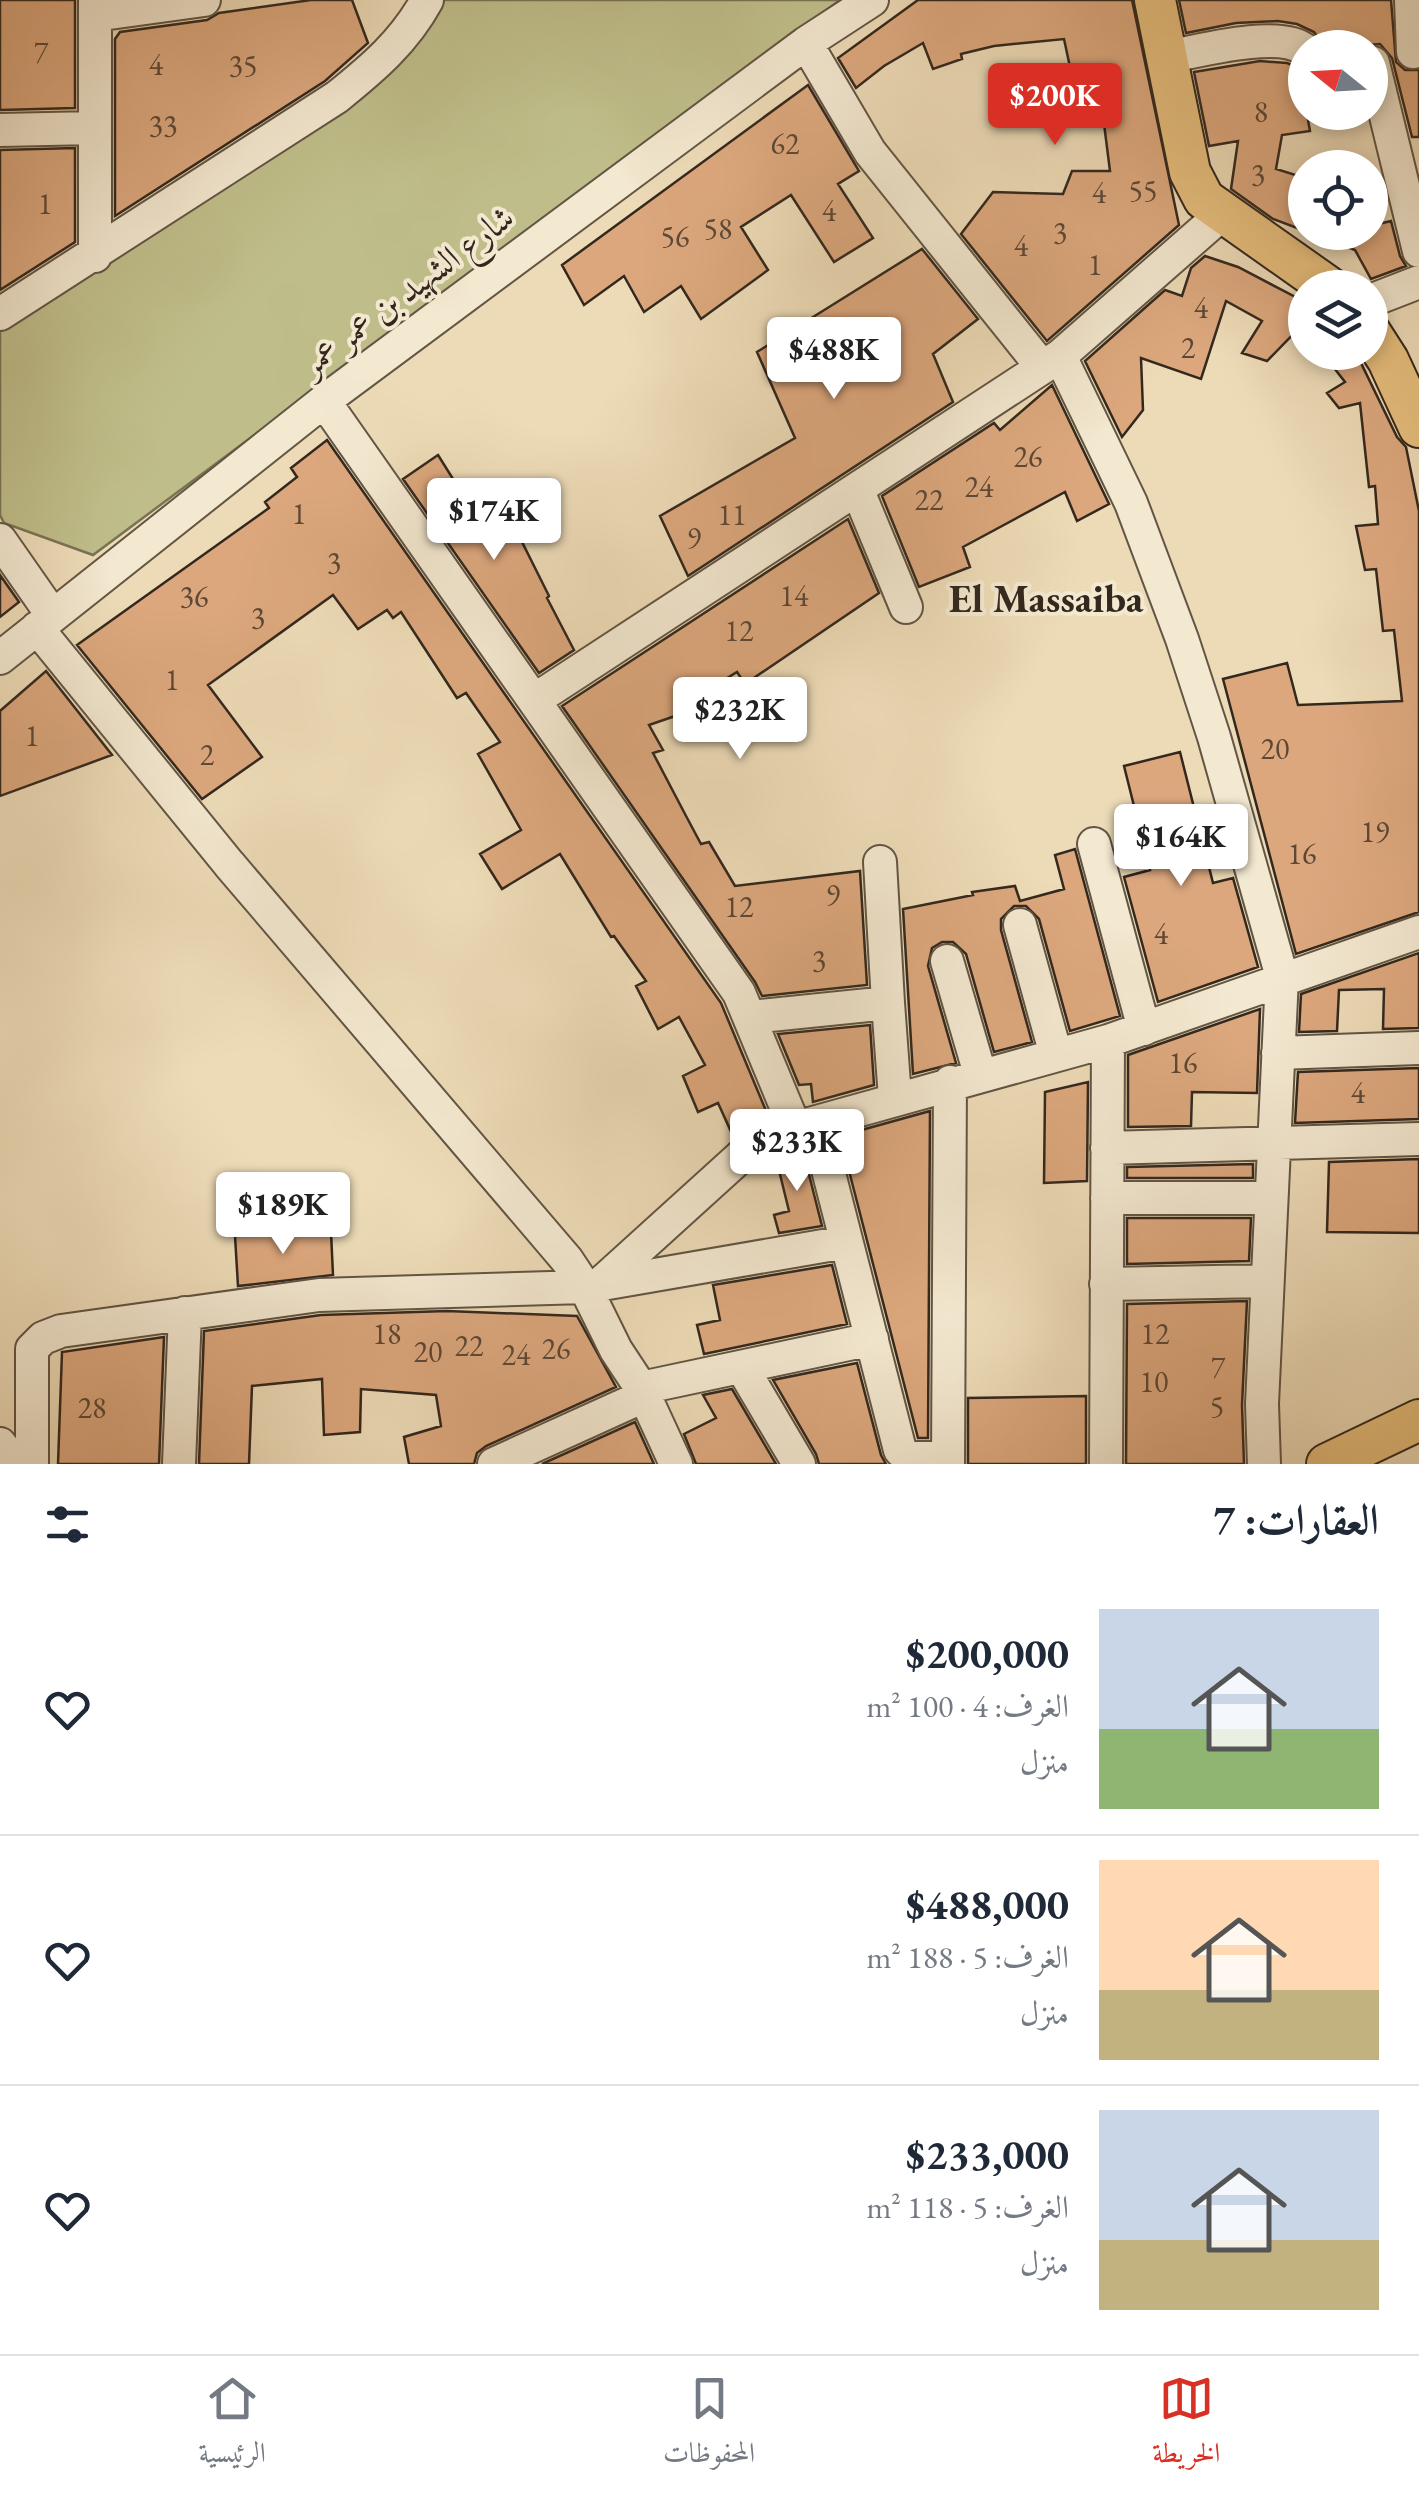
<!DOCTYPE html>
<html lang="ar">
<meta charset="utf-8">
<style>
:root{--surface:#fff;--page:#f2f2f3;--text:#1f2937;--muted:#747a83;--line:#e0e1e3;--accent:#d93025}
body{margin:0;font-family:"EB Garamond",Amiri,serif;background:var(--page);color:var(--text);direction:rtl;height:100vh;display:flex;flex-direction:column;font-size:38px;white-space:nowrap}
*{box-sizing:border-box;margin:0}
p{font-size:32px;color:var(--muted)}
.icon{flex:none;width:55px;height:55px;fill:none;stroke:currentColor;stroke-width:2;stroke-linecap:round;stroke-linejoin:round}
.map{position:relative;height:1464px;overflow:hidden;direction:ltr}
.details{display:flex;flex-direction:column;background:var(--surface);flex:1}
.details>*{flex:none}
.needle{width:65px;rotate:288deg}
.buttons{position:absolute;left:1288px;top:30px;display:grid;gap:20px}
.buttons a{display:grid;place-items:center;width:100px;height:100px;border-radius:50%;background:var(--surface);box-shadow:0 5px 15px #0003;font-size:50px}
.price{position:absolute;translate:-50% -85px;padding:0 22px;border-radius:10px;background:#fff;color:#222;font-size:32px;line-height:65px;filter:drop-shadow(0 2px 5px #0008)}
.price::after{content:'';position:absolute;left:50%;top:60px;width:30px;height:22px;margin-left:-15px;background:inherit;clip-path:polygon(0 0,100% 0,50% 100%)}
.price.current{background:var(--accent);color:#fff}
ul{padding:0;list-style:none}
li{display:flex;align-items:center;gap:30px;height:250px;padding:0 40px}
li+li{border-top:2px solid var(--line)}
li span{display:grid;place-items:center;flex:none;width:280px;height:200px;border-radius:0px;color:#555}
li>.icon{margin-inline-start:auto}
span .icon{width:120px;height:120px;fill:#fffc;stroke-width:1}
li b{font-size:42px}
h2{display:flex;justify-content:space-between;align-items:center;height:120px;padding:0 40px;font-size:42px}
.menu{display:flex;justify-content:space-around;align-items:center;height:140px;border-top:2px solid var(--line);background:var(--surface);font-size:28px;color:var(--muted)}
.menu a{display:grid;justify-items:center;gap:5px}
.menu .current{color:var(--accent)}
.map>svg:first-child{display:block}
.green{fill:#bfbe8a;stroke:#797354;stroke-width:2.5}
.building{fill:#dca77d;stroke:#33281e;stroke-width:2.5}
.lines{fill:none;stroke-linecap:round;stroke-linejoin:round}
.minor-casing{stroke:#625544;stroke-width:36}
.major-casing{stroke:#33281e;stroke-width:44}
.minor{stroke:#f3e8d0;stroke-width:32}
.major{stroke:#e6be7c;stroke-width:40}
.labels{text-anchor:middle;stroke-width:8;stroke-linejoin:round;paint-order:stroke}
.number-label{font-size:30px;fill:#5d4836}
.street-label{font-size:35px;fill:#33281e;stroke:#f3e8d0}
.quarter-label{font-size:40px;font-weight:bold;fill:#33281e;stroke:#f3e8d0}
</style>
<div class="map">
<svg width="1419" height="1464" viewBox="0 0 1419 1464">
<rect width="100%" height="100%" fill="#eddbb7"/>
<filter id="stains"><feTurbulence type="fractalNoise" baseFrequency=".002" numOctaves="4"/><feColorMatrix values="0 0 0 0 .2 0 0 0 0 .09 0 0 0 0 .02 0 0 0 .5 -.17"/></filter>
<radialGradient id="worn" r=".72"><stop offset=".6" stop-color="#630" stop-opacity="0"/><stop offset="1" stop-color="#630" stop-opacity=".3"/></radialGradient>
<path class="green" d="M437,0H840L93,555L4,523L0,515V324L184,208Z"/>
<path class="building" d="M0,0H75V108L0,110Z
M311,0H352L368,43L325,81L115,216V39L120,32L207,20L219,13Z
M918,0H1132L1179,225L1047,341L961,234L993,192L1063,194L1072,171H1110L1100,92L1076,95L1064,39L994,46L961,54L962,59L933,69L923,43L884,66L856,88L838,58Z
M1179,0H1391L1396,62L1405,70H1419V137H1412L1392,58L1380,44L1325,48L1314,32L1297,24L1278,21L1236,23L1186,33Z
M1260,61L1287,63L1305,70L1303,92L1310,131L1282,135L1276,169L1305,178V231L1273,219L1231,189L1238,141L1209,146L1194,72Z
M808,85L859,171L838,184L873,238L834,262L791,195L741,227L768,270L701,319L681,286L644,312L624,276L584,305L562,265Z
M75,148V242L0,290V150Z
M1391,221L1400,256L1406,266L1371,279L1355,250L1314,234L1370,232V226Z
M922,249L978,319L933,354L953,402L688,576L660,516L795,438L757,352Z
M1205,256L1238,267L1305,302V322L1267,361L1242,353L1262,321L1226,301L1201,379L1141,358L1143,410L1122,437L1085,361L1165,290L1182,296L1191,268Z
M1340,352H1353L1359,359L1397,437L1406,447L1419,511V912L1296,954L1223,679L1287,663L1298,705L1402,701L1394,630L1383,631L1376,569L1365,570L1356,526L1378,524L1375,486L1369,487L1360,403L1339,408L1327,393L1345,382L1327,359Z
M1052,385L1109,504L1077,521L1065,492L963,547L970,567L919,587L882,496L994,423L1000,430Z
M327,440L721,1003L769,1118L733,1136L718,1103L698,1112L683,1076L705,1065L679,1017L658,1029L636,986L646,981L614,936L611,937L560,854L502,889L480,854L521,830L478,754L500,742L466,693L457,698L401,612L393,618L387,610L358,629L333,595L208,685L262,757L202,799L77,645L269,508L265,502L297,477L291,468Z
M438,455L473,511L493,498L520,538L549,596L547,598L574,650L539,673L403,479Z
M848,519L879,593L745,684L737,672L678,709L681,714L649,725L663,750L653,753L685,814L701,844L709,842L735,886L860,871L867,985L762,996L755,982L562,706Z
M0,575L19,602L0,617Z
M46,671L112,755L0,796V711Z
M1180,752L1213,883L1233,878L1258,967L1158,1002L1124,877L1150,870L1124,766Z
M1075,849L1120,1016L1070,1031L1039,919L1026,906H1014L1001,919V930L1032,1042L994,1052L966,954L953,942H942L932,948L928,966L956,1063L913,1074L903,909L973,895L972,892L1015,886L1020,901L1064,889L1055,855Z
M1419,953V1028L1383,1029L1384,989L1339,990L1337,1031L1299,1032L1301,994Z
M1260,1009L1257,1093L1192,1092L1191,1126L1128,1127V1055Z
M870,1025L874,1085L813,1102L811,1084L799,1085L778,1034Z
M1419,1068V1119L1295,1123L1298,1072Z
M1088,1082L1087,1181L1044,1183L1045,1092Z
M930,1111L928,1438H918L840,1136Z
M802,1147L822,1226L779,1233L774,1215L789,1211L776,1158Z
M1419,1159V1233L1327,1232L1329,1162Z
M1253,1164V1178H1127V1167Z
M1127,1218H1251L1249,1261L1127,1264Z
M331,1232L333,1275L238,1286L235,1236Z
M832,1265L847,1324L704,1354L697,1325L720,1320L713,1285Z
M1247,1301L1242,1405L1244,1464H1126L1127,1304Z
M447,1311L577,1316L616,1387L486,1446L477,1453L474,1464H409L404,1437L441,1426L436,1395L361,1389L360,1432L324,1435L322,1379L252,1386L249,1464H199L204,1331L321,1315Z
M164,1337L159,1464H58L62,1352Z
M857,1363L881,1455L886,1464H819L816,1454L773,1380Z
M732,1389L776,1464H696L684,1434L716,1418L703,1395Z
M1086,1396V1464H968V1398Z
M635,1422L654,1464H542Z"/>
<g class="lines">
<defs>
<path id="minor" d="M95,0V256
M1411,0L1413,52
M95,15L204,0
M806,43L870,152L1042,367
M1167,57C1198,51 1280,29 1305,50
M1373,63L1419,251
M0,130L94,128
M1370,301L1419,282
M0,314L337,97C373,68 404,42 427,0
M1060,356L1131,503L1182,639L1214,737L1282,977L1262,1404L1264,1464
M324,401L739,993L795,1128L1108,1041L1419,932
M858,491L906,607
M0,540L53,616
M37,628L229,864L567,1260L585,1287L846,1242
M0,658L324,401L806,43L872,0
M536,699L1060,356L1222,214
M1094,844L1144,1029
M1020,925L1056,1055
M947,961L980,1074
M888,1003L895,1098
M751,1017L888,1003L880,862
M1278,1053L1419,1048
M816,1123L900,1450L909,1458H948
M1107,1148L1419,1139
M1107,1198H1270
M600,1284L750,1148L795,1128
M1106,1284L1267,1281
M743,1369L799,1464
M641,1388L872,1339
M0,1444L16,1464
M32,1464V1349L43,1338L61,1331L319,1295L585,1287L616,1350L641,1388L676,1464
M179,1464L185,1313
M494,1464L644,1396
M948,1464L950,1082
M1106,1464L1108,1041"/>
<path id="major" d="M1155,0L1190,172L1204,199L1330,288
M1370,332L1388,360L1419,427
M1327,1464L1419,1420"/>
</defs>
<use href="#minor" class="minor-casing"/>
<use href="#major" class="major-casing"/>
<use href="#minor" class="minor"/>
<use href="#major" class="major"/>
</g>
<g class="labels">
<g class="number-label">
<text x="41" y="62">7</text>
<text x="156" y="75">4</text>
<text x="243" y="76">35</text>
<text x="1261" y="122">8</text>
<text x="163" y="136">33</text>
<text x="785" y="154">62</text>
<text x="1258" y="185">3</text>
<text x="1143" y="201">55</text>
<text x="1099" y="203">4</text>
<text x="45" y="214">1</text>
<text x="829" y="221">4</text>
<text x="718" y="239">58</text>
<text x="1060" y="243">3</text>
<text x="675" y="247">56</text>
<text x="1021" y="256">4</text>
<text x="1095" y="275">1</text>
<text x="1201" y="318">4</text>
<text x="1188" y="358">2</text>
<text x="1028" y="467">26</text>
<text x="979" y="497">24</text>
<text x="929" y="510">22</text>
<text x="299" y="524">1</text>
<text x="732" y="525">11</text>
<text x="694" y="548">9</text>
<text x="334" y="573">3</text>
<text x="794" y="606">14</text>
<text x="194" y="607">36</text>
<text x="258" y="628">3</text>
<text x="739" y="641">12</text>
<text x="172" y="690">1</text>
<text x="32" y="746">1</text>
<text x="1275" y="759">20</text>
<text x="207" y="765">2</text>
<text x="1375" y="842">19</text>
<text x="1302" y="864">16</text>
<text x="833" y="905">9</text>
<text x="739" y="917">12</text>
<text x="1161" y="944">4</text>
<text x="819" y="971">3</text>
<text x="1183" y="1073">16</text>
<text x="1358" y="1103">4</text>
<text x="387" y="1344">18</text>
<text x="1155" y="1344">12</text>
<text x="469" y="1356">22</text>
<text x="556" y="1359">26</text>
<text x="428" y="1362">20</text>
<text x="516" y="1365">24</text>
<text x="1218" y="1377">7</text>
<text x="1154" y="1392">10</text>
<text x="1217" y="1417">5</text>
<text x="92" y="1418">28</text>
</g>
<g class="street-label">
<text transform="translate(407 290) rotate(-37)" y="12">شارع الشهيد بن عمر عمر</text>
</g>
<g class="quarter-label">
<text x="1046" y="612">El Massaiba</text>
</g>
</g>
<rect width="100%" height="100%" filter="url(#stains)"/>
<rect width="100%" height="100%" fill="url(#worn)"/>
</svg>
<div class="buttons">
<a><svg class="needle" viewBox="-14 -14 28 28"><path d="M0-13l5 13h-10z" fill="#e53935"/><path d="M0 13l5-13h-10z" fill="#747a83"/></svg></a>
<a><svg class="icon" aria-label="locate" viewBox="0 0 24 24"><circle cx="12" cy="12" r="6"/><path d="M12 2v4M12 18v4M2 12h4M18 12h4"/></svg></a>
<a><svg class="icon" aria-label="layers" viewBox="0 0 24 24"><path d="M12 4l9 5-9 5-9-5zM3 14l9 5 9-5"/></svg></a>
</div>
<b class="price current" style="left:1055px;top:148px">$200K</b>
<b class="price" style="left:834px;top:402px">$488K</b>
<b class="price" style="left:494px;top:563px">$174K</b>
<b class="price" style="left:740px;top:762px">$232K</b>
<b class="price" style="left:1181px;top:889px">$164K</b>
<b class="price" style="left:797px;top:1194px">$233K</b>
<b class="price" style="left:283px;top:1257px">$189K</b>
</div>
<section class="details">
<h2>العقارات: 7<svg class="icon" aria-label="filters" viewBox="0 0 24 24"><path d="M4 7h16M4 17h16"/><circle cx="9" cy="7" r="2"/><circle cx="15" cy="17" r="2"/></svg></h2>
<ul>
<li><span style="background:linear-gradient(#c9d6e8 60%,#8fb573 0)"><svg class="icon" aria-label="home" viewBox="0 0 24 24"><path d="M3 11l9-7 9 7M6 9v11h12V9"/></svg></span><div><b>$200,000</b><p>الغرف: 4 · 100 m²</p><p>منزل</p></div><svg class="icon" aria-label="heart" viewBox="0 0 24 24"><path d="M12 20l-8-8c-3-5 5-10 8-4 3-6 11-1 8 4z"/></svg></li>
<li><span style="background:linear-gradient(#ffd9b3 65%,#c2b280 0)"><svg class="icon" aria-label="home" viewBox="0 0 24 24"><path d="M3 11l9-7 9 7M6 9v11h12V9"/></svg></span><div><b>$488,000</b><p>الغرف: 5 · 188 m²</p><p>منزل</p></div><svg class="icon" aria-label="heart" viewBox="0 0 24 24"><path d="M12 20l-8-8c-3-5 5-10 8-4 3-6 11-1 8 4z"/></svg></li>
<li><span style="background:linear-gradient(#c9d6e8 65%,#c2b280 0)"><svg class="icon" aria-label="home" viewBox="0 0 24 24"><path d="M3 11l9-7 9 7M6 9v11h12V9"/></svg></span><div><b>$233,000</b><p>الغرف: 5 · 118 m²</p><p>منزل</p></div><svg class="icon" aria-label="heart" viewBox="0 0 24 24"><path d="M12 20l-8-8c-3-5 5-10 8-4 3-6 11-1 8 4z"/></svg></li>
</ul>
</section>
<nav class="menu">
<a class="current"><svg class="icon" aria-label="map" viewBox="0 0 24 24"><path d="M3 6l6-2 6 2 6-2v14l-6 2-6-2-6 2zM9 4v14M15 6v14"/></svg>الخريطة</a>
<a><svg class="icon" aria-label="saved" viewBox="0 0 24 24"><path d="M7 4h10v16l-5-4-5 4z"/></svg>المحفوظات</a>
<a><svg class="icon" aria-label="home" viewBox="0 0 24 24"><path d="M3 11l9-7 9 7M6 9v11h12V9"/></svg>الرئيسية</a>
</nav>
